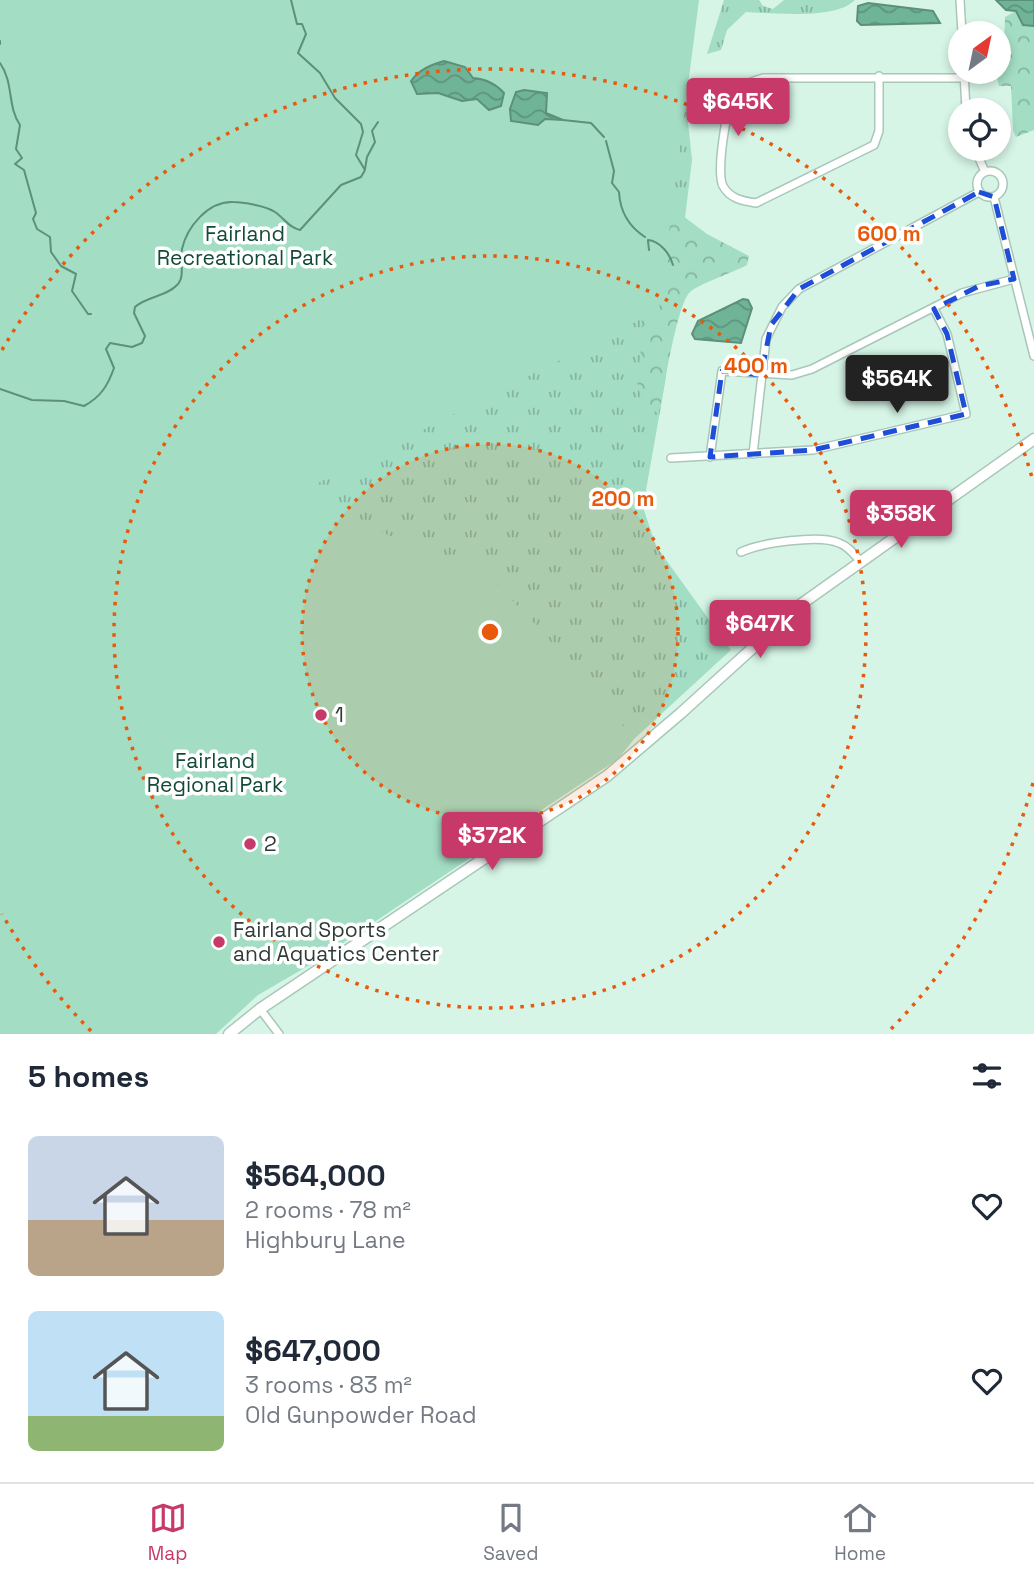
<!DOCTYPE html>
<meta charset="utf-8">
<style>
:root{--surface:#fff;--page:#f2f2f3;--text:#1f2937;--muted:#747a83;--line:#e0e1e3;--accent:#c73969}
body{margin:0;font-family:"Space Grotesk",sans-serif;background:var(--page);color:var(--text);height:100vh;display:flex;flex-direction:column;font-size:26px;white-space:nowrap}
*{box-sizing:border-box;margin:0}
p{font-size:23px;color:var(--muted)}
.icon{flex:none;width:38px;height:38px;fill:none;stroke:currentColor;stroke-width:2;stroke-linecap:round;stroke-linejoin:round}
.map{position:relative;height:1034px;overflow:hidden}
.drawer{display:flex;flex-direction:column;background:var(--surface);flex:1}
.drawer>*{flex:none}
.needle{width:46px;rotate:33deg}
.fabs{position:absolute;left:948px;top:21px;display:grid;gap:14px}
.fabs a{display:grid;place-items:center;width:63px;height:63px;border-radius:50%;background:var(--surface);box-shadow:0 4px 10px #0003;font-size:35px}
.price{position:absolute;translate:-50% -60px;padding:0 16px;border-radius:7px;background:var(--accent);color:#fff;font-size:23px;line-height:46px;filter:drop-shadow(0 2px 4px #0008)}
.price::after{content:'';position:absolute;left:50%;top:42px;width:21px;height:16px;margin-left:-10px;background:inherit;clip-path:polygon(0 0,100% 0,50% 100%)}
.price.active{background:#222;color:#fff}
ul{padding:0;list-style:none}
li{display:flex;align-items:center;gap:21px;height:175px;padding:0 28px}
li span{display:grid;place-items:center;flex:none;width:196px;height:140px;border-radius:10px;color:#555}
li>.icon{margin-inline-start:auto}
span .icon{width:84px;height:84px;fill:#fffc;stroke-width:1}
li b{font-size:30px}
h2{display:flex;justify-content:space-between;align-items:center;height:84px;padding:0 28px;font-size:30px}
.dock{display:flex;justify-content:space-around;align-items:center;height:98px;border-top:2px solid var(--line);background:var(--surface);font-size:19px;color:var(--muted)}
.dock a{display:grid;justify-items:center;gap:4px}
.dock .active{color:var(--accent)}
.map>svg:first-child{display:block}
.grass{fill:url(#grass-tufts)}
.forest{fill:url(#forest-crowns)}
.green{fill:#a3ddc4}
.water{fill:url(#water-waves);stroke:#5c907b;stroke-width:2}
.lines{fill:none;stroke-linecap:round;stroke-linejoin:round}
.stream{stroke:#5c907b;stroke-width:2}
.street-casing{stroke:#a8c7b9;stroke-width:10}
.secondary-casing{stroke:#a8c7b9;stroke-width:13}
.street{stroke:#fff;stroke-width:7}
.secondary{stroke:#fff;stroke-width:10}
.marked{fill:none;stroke:#1d4ed8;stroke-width:5;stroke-dasharray:14 9;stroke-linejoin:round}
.ring{fill:none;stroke:#e8590c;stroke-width:3.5;stroke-dasharray:3.5 7}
.poi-dot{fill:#c73969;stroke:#fff;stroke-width:2.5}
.labels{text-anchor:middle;stroke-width:7;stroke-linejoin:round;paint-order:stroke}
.park-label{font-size:21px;fill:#124a37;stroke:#fff}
.poi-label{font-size:21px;fill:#2f3b36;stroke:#fff;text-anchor:start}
.centre{fill:#e8590c;stroke:#fff;stroke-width:3.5}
.ring-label{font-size:21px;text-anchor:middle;font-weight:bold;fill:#e8590c;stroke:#fff;stroke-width:7;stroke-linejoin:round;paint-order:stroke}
</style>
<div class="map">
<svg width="1034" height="1034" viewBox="0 0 1034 1034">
<defs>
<pattern id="grass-tufts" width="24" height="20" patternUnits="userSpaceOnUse" patternTransform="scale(1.75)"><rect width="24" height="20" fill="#a3ddc4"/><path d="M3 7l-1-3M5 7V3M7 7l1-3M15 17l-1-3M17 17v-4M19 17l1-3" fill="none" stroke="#85b4a0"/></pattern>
<pattern id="forest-crowns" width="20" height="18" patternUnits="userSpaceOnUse" patternTransform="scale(1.75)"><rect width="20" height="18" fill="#a3ddc4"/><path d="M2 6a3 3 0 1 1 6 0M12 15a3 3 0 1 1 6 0" fill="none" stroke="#85b4a0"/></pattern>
<pattern id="water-waves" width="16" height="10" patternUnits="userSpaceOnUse" patternTransform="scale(1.75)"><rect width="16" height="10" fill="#70b498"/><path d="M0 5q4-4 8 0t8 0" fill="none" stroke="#5c947d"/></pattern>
</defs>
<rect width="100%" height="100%" fill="#d6f5e7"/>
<path class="grass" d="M724,0H759L763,6L773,9L784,0H855C835,20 775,13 746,12L727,30L721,50L707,54Z
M682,65L692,160L665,383L643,507L656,546L731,650L634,739L617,737L261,465Z"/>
<path class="forest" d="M1016,11L1023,25L1034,26V130L1016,137L1013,130L1011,86H999L996,73L1003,70L1005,17Z
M675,210L707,234L749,256L747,265C734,272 696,285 689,293C676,309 664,390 659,413L648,409L637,387L643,328L637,295L659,233Z"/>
<path class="green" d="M0,0H699L659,310L308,488L335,509L385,534L482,569L541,630L634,739L618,759L313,963L258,995L216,1034H0Z"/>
<path class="water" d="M996,0H1034V26L1023,25L1016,11L1006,10Z
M868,3L933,11L940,23L861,25L857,21L858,6Z
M444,61L465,67L473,78C486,79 496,84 504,93L501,106L489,110L477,99L462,101L438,93L417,94L411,81C420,69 431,65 444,61Z
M524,90L547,93L546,113L563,120L545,119L538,125L511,121L510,109L516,92Z
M743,299L748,300L752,308L741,343L695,339L692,334L698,321Z"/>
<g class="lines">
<path class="stream" d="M0,41V44
M0,63C14,83 7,106 20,125L16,149L22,158L15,164L24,170L36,213L33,219L37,229L50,237L51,252L61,266L76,274L72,291L88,314H91
M563,120L591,123L604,137
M606,141L614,171L612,183L619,192C620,211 628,226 645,237
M365,169L367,157L375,142L372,131L378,122
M648,240C660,241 670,254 673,265
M648,241L649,250
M0,389L32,400L64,401L84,406C101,397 108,385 114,368L106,349L110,343L132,347L142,343L145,336L134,313L135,307C147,296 166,297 177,285C186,276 179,261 182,249C187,227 208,201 233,202C243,202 266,206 275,212C284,218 289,228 300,230L341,185L361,177L365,170L356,155L363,132L361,124L335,98L320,73L298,53L306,34L302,24H297L291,0"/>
<defs>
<path id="street" d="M960,0L962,33
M964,72L966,110
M879,76V131L874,145L756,203C743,201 730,199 723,186C716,173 726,106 735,94C743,84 751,82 763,78H964
M975,149L985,172
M977 184a13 13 0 1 1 26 0a13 13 0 1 1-26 0Z
M994,197L1034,356
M753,454L766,339L782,307L799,289L979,192
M710,457L722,371L792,375L812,369L962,293L1014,279
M671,458L813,450L966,414L947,334L934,309
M741,552C760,543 820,534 839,543C848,546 854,554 860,561
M260,1009L279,1034"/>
<path id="secondary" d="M229,1034L260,1009L607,776L681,713L800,605L1034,439"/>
</defs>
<use href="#street" class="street-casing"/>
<use href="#secondary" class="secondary-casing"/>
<use href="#street" class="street"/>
<use href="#secondary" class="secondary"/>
</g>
<path class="marked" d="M979,192L994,197L1014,279L979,286L934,309L947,334L966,414L813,450L710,457L722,371L761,375L771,325L799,289Z"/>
<circle cx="490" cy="632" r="188" fill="#e8590c" fill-opacity=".12"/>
<g class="ring">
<circle cx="490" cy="632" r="188"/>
<circle cx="490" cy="632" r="376"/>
<path d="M1033 783A564 564 0 0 1 889 1031M91 1031A564 564 0 0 1 2 914M2 350A564 564 0 0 1 1033 481"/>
</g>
<g class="poi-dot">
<circle cx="321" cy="715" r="7"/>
<circle cx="250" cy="844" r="7"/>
<circle cx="219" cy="942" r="7"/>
</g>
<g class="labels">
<g class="park-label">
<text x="245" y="241">Fairland<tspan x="245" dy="24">Recreational Park</tspan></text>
<text x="215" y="768">Fairland<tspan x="215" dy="24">Regional Park</tspan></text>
</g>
<g class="poi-label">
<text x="335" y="722">1</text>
<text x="264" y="851">2</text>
<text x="233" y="937">Fairland Sports<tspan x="233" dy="24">and Aquatics Center</tspan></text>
</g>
</g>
<circle cx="490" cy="632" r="10" class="centre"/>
<g class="ring-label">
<text x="889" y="241">600 m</text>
<text x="756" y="373">400 m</text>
<text x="623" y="506">200 m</text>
</g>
</svg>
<div class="fabs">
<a><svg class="needle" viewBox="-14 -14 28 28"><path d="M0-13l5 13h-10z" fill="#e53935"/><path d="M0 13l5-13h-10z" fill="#747a83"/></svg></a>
<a><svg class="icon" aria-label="locate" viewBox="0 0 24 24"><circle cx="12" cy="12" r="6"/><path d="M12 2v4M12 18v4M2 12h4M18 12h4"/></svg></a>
</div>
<b class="price" style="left:738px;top:138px">$645K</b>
<b class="price active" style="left:897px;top:415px">$564K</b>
<b class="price" style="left:901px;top:550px">$358K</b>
<b class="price" style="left:760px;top:660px">$647K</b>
<b class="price" style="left:492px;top:872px">$372K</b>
</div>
<section class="drawer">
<h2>5 homes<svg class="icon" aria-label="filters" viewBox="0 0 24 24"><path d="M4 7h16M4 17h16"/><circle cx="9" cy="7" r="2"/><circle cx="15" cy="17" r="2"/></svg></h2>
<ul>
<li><span style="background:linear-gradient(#c9d6e8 60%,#b9a48a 0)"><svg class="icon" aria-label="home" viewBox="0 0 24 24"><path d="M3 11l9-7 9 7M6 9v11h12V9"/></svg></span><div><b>$564,000</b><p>2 rooms · 78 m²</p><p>Highbury Lane</p></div><svg class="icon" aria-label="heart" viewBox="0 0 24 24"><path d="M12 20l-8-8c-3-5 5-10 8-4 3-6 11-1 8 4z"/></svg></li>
<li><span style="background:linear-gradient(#bfe0f5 75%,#8fb573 0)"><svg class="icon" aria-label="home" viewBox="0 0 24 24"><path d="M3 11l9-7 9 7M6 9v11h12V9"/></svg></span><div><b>$647,000</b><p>3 rooms · 83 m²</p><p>Old Gunpowder Road</p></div><svg class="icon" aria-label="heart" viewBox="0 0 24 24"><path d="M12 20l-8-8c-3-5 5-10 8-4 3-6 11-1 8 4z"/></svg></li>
</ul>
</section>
<nav class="dock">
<a class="active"><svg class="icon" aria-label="map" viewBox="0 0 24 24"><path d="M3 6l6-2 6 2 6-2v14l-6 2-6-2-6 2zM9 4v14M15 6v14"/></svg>Map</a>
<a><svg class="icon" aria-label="saved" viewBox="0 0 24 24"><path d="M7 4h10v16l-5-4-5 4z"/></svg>Saved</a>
<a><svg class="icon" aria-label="home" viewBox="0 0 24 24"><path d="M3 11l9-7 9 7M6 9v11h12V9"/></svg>Home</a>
</nav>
